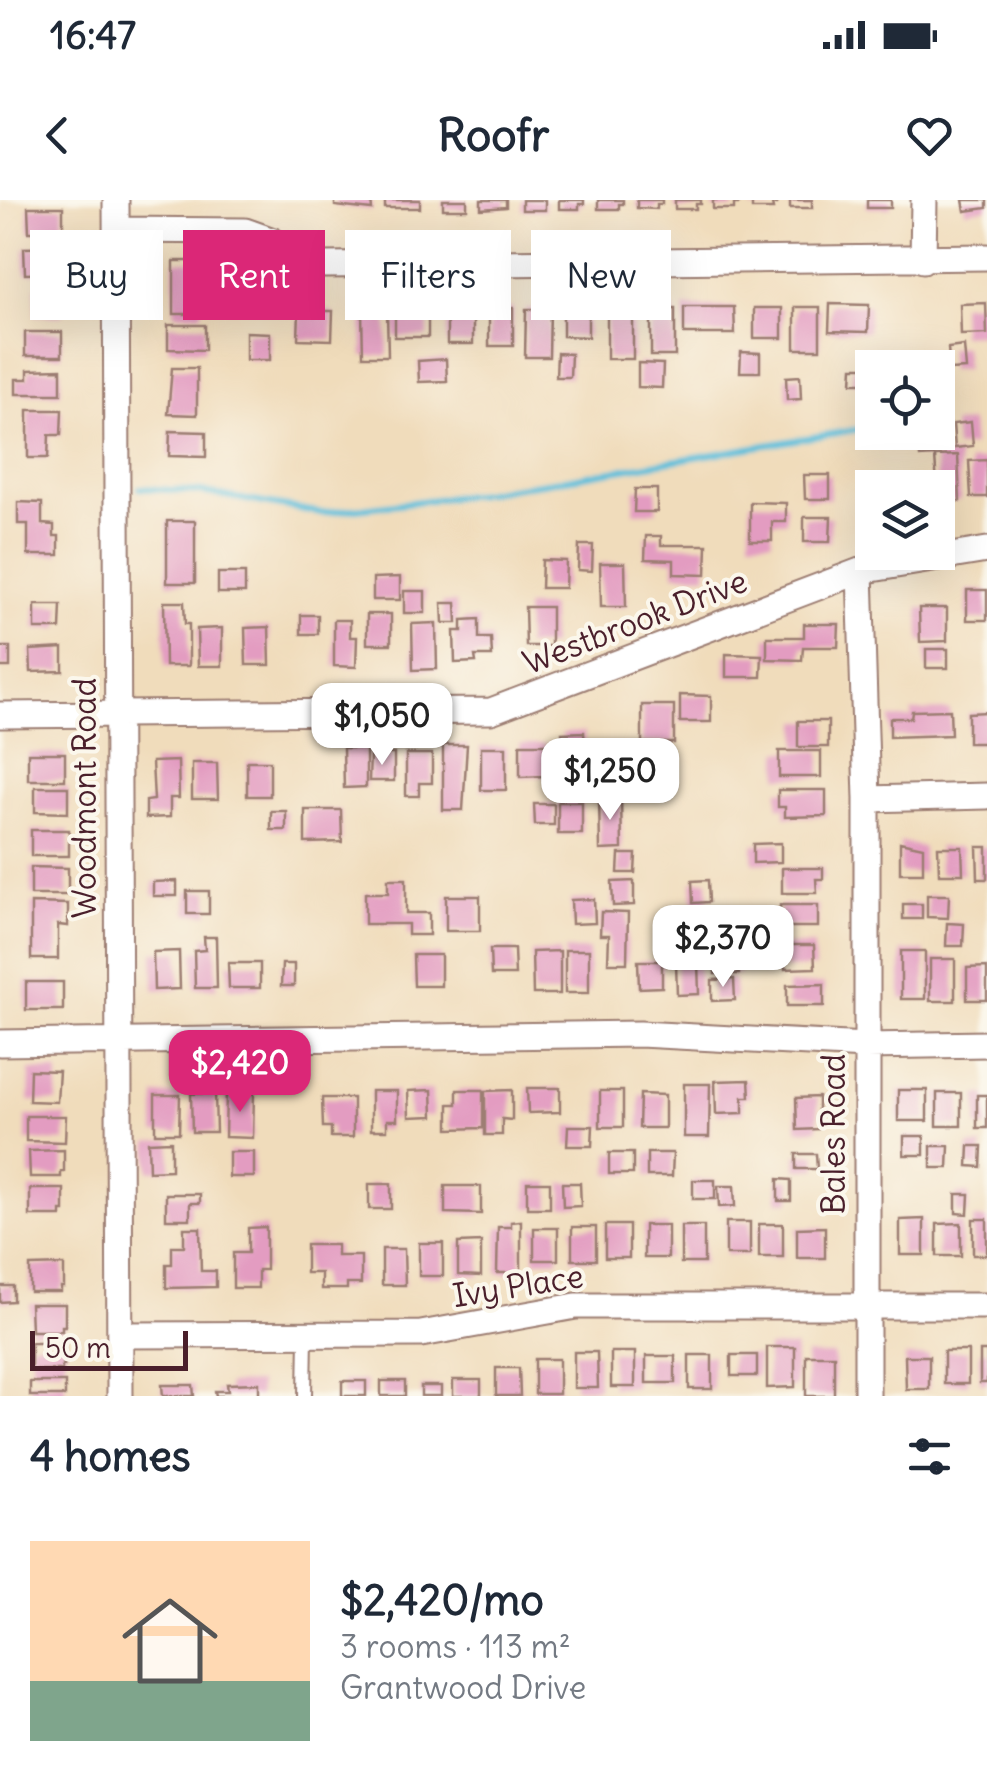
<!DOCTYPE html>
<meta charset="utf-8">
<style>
:root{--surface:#fff;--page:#f6f6f7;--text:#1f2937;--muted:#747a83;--line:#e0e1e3;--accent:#db2777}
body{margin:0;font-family:Delius,sans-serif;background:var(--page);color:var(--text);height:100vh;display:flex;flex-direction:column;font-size:38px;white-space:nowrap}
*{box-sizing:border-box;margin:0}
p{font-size:32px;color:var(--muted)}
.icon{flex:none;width:55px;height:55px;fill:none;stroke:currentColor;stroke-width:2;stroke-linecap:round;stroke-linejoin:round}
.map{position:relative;height:1196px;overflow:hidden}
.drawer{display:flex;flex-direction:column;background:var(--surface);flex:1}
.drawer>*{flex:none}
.top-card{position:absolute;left:30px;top:30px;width:928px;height:90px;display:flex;gap:20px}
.fabs{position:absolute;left:855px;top:150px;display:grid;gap:20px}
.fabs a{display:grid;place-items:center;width:100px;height:100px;border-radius:0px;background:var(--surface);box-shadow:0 10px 40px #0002;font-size:50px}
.scale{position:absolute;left:30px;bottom:25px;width:158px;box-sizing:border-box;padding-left:10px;border:5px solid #4a1f2b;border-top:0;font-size:28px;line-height:35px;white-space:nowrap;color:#4a1f2b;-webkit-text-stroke:8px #fbf7ec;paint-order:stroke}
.price{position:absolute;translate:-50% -85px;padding:0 22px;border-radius:20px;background:#fff;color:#222;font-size:32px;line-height:65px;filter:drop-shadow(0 2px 5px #0008)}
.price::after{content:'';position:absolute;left:50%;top:60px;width:30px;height:22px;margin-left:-15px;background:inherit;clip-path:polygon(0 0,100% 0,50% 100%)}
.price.current{background:var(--accent);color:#fff}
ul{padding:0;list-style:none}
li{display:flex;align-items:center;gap:30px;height:250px;padding:0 30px}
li+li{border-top:2px solid var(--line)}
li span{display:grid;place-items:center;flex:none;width:280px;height:200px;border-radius:0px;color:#555}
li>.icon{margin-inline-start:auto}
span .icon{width:120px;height:120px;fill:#fffc;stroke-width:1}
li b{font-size:42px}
h2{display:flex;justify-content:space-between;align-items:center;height:120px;padding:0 30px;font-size:42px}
.chip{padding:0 35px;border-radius:0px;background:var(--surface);box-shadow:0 10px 40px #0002;font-size:35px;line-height:90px}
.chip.current{background:var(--accent);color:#fff}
.status{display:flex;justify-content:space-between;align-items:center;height:70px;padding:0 50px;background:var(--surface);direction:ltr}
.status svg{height:28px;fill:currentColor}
header{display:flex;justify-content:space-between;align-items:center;height:130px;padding:0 30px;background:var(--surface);font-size:45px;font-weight:800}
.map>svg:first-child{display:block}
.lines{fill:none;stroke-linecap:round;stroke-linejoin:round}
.stream{stroke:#5dbfdb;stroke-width:6}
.building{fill:#e39cc1}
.service-casing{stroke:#9d7e73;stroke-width:16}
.minor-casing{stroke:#9d7e73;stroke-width:29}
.service{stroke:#fff;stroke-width:12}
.minor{stroke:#fff;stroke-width:25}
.labels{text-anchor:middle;stroke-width:8;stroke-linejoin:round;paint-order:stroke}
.street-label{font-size:32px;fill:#4a1f2b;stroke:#fbf7ec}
</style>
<div class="status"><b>16:47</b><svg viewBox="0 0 49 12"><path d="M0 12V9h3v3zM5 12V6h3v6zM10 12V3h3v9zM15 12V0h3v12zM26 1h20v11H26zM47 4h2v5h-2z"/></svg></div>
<header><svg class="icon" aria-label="back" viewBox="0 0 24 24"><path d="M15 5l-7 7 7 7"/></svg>Roofr<svg class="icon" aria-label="heart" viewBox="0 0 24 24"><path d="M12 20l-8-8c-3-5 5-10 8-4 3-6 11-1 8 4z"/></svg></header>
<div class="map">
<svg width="987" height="1196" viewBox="0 0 987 1196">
<rect width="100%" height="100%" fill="#fbf7ec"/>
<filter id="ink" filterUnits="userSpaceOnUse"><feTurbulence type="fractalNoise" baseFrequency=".01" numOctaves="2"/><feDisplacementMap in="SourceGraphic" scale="20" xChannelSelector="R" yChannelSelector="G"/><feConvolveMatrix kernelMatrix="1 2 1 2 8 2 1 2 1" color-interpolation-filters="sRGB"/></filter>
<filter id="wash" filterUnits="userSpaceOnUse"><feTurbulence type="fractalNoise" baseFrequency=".0048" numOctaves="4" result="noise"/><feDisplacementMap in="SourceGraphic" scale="40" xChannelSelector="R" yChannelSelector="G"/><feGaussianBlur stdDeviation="2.25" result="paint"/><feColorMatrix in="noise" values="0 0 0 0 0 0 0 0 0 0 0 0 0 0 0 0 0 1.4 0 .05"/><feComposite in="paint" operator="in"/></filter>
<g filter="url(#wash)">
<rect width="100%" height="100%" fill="#f0dcbb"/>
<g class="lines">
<path class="stream" d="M140,288L201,292L322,313L471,295L872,227"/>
</g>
<g id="blocks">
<path class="building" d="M335,0H371L372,10L335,6Z
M385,0H420V8H385Z
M443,0H467V9H443Z
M481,0H506V7L481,9Z
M522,0H545V10H522Z
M559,0H584V4H579V9H559Z
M598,0H623V4H619V9H598Z
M637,0H662V4H657V9L637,8Z
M675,0H701V4H696V9H675Z
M713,0H739V4H734V9H713Z
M752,0H777V4H772L773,9H752Z
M790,0H812V8H790Z
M867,0H891V8H867Z
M963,0H987V8L965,11Z
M28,7H63V32H29Z
M63,47V73L25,74L24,48Z
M174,61H202V114H174Z
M35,87L62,88V116L35,115Z
M986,103L987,134L961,135L960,104Z
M830,104L869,105L868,132L829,131Z
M447,106L473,107V144H447Z
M684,107H734L735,134H684Z
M795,107H820V149H795Z
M513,108V146H489V109Z
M563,108L588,109V137L563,136Z
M754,108H782V138H754Z
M395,109H428V137H395Z
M526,109H550L549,157H525Z
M651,109H675V156H651Z
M607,110H633V159H607Z
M299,111H333L332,140L298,139Z
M362,112H387L388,156H363Z
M168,125H205V150L168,149Z
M25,132H62V156H25Z
M246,132L270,133V160H246Z
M964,146L966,169L950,170L948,148Z
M741,152L760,153V172H740Z
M557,153L571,154L570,177H556Z
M446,159L447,181L419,182L418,161Z
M638,163L663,164L662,188L638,187Z
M853,167H871V183H852Z
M172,168H197V215L168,214Z
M61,169V194H16V179H28V170Z
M800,176L801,199L787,200L786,177Z
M28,210H62L61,235H49L48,258H28Z
M971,222L973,246L955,248L953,224Z
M170,231L206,232V257L169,256Z
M932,236L934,256L920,257L918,237Z
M958,255L960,301L938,302L935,256Z
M987,260V297H971L969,261Z
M804,275H830V299H805Z
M635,289H657V312H634Z
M18,302L42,303V324L54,325V336H59V355H28V324H18Z
M750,302L786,303V322H772V341H750Z
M804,317H831L830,342H804Z
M167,321H195V383H167Z
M646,336H661V345H707L706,375L674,374V360L645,359Z
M579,345H593L592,371L578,370Z
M542,360L566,361L565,388H541Z
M600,363H625L626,407H601Z
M218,373H245V393H218Z
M400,377V400H373V378Z
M967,390H987V420H967Z
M404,391H425V413H404Z
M164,402H184L185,424H189V466H165Z
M442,403H456L457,423H443Z
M35,405H61L60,429H35Z
M525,407H551V446H526Z
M919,408H947V441L920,442Z
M367,414H391V444H367Z
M301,415H318V434H301Z
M479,419V438H491L492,456H475L476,462L455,463L454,431H462V420Z
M334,420H350V437H357L356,467L334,466Z
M436,423L437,469L413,470L412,424Z
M804,424H839L838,447H803L802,460L767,459V437H804Z
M269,427L270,465H246L245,428Z
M222,428V466H198L197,429Z
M0,447H10V467H0Z
M63,448V471L31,472L30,450Z
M926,449H948V468H926Z
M726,454L762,455L761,477H726Z
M680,495L711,496V522H680Z
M642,505H674V543H642Z
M950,510L951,535L890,537V518H911L912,511Z
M987,512V543H968V513Z
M798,521H828V547H798Z
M584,532L586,571L563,572L562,533Z
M520,544H545L546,576L520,577Z
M443,545H467L463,610H443Z
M481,547H506V590H481Z
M343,548H366V587L344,588Z
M779,551H821V577H779Z
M28,553H65V580H28Z
M370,554H394V581H369Z
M406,554H432V583H419V596H406Z
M178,561L179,598H170V617L146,618V601L154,600L152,562Z
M247,561H270V596H247Z
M192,563H217L218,599H192Z
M35,587H68V613L35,612Z
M778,590H826V616L785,617V607H778Z
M621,596L622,649L600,650L599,597Z
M558,602H582V634H558Z
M534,604H554V625H535Z
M305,610H341L342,642L305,643Z
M271,611H286V630H271Z
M31,630H69V656H31Z
M900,642L923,647V673H900Z
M781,643V662L753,663V644Z
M938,647H962L963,674H939Z
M977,647H987V679H978Z
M619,654H636L635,673H618Z
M31,667L68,668V695H31Z
M782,668H823V679H816L817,693H782Z
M388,679H406V713H429V735H408V724H365V693H388Z
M708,680L709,702L693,703L692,681Z
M177,681V696H153V682Z
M634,681V705L613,706L612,682Z
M187,691H209V714H187Z
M927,695H949L948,718L927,717Z
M446,696H480V731H446Z
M594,699L595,723L572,724L571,700Z
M31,703L68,704V726L58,725V759H31Z
M903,704H922V719H903Z
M780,705H818V727H780Z
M601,712L628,713L627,763H608L609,735H600Z
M947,723L964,724L963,746H946Z
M204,737H216L217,788H195L194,751L205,750Z
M785,745H814L815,768L785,769Z
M490,749H514L515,775H491Z
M565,750H589V793H565Z
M739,750V774H715V751Z
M179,751L180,789L154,790L153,752Z
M560,751V794H533L532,752Z
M901,751H925V799H901Z
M413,755H441V786H414Z
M930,759H955V801H930Z
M638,761H662V787L639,788Z
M676,762H698L699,794L677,795Z
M228,763H260V788H229Z
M282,764H294V786H281Z
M987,767V800H967V768Z
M734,779L735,800L712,801V780Z
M26,782H63V810H26Z
M824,784V806H787V785Z
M30,870L59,871L57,902L29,901Z
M749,880L750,897H743V913L716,914L715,881Z
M684,884H710L709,937H684Z
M527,888H560V912L528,913Z
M432,890L433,916L409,917L408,891Z
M457,890H483V928L449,929V904H457Z
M512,890V920L502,919V935H485V891Z
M898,890H927V921H898Z
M371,891H397V920H387V930H371Z
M600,891H623V927H600Z
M226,892L254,893L253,938L225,937Z
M215,893L216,932H192L191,894Z
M937,893H961V926H937Z
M640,894L665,895V928H639Z
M155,895H180L179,933H155Z
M977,895H987V928H977Z
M818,897V929L797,930L796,898Z
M322,898H353V937H331V927H323Z
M26,916H66L65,942L26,941Z
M568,926H593L592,946H567Z
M904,936H924V955H904Z
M171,941V970L149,971L148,942Z
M931,946H949L948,968H931Z
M969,946H982L981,967L968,966Z
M64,950V972H61V977H30L29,951Z
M229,952H254V977H229Z
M609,953H633V974H609Z
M647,953H673L672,976H647Z
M796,954H816L817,969H796Z
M778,979L791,980V1001H778Z
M693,980H715V999H693Z
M527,982H550V1008H527Z
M562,983H580L581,1006L563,1007Z
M369,984H391V1009H369Z
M445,986H481V1014L445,1013Z
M718,986H734L735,1006L719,1007Z
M30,989H64V1011H61V1016H30Z
M166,994H200V1003H190V1019H166Z
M956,994H969L968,1014L956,1013Z
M924,1019V1055H900V1020Z
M973,1019H987V1055H973Z
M521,1021V1073H497L498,1027H511V1022Z
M726,1022H750V1055H726Z
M961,1023V1056H937V1024Z
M759,1024H783V1057H759Z
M605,1025H629V1058H605Z
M644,1025H668V1058H644Z
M681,1026H704V1063H681Z
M266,1027V1070H258V1088H233V1053H248V1028Z
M572,1027H596V1060H572Z
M825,1027V1058H797V1028Z
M184,1028H200L201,1071H216V1087L166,1088V1064H172V1046H184Z
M534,1028H558V1060H534Z
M481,1042V1076L458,1075V1043Z
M419,1043H443V1076H419Z
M306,1045H337V1056H361V1084H347V1089H321V1073H306Z
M382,1049H404L405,1085H382Z
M64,1065V1087H61V1092H30V1066Z
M0,1086H13V1101L0,1102Z
M30,1104H65V1126H62V1131H31Z
M31,1143H65V1165H62V1170H31Z
M767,1147H795V1187L767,1188Z
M944,1151H968V1184H944Z
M980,1151H987V1183H980Z
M574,1152H597L598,1188H574Z
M611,1152H635V1187H611Z
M689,1155H712V1189H689Z
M731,1155H757V1176H731Z
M806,1155H834V1196H806Z
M646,1156H675V1183H646Z
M905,1156H929V1189H906Z
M535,1159H559V1194H535Z
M496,1168H519L520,1196H496Z
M453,1180H481V1196H453Z
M342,1181H366V1196H342Z
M381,1181H405V1196H381Z
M30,1182H65V1196H30Z
M259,1183V1196H216L215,1191H228L227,1184Z
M162,1185H193L194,1196H163Z
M421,1186H441V1196H421Z"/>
</g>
</g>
<g filter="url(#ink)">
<use href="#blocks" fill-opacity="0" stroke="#9d7e73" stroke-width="2.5"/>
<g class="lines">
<defs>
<path id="service" d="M305,1196L306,1135"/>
<path id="minor" d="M116,0L120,1196
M116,30L245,31L273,41L297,57L325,65L987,57
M923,60L924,0
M860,371L867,599V1196
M0,515L491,511L860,371L987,350
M867,599L987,596
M0,843L640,834L866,846L987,844
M120,1135L421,1134L576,1106H987"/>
</defs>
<use href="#service" class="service-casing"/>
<use href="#minor" class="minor-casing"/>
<use href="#service" class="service"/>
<use href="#minor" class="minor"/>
</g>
</g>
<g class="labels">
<g class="street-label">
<text transform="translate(635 422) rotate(-21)" y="11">Westbrook Drive</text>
<text transform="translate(85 598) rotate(-90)" y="11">Woodmont Road</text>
<text transform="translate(834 934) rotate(-90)" y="11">Bales Road</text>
<text transform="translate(518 1086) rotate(-9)" y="11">Ivy Place</text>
</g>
</g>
</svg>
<div class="fabs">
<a><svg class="icon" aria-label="locate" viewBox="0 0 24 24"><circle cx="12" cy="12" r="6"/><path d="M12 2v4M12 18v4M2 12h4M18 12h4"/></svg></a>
<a><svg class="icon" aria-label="layers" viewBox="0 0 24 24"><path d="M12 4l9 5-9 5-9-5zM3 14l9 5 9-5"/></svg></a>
</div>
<div class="scale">50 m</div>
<b class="price" style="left:382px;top:568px">$1,050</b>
<b class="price" style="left:610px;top:623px">$1,250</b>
<b class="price" style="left:723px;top:790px">$2,370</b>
<b class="price current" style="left:240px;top:915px">$2,420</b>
<div class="top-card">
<a class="chip">Buy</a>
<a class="chip current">Rent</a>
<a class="chip">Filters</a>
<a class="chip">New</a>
</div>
</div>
<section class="drawer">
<h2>4 homes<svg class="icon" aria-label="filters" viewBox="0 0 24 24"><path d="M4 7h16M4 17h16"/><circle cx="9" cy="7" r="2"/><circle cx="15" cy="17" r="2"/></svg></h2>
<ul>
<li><span style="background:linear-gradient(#ffd9b3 70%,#7fa58c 0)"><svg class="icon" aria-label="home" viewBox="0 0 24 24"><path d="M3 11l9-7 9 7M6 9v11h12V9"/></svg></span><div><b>$2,420/mo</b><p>3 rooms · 113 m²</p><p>Grantwood Drive</p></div></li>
</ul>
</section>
